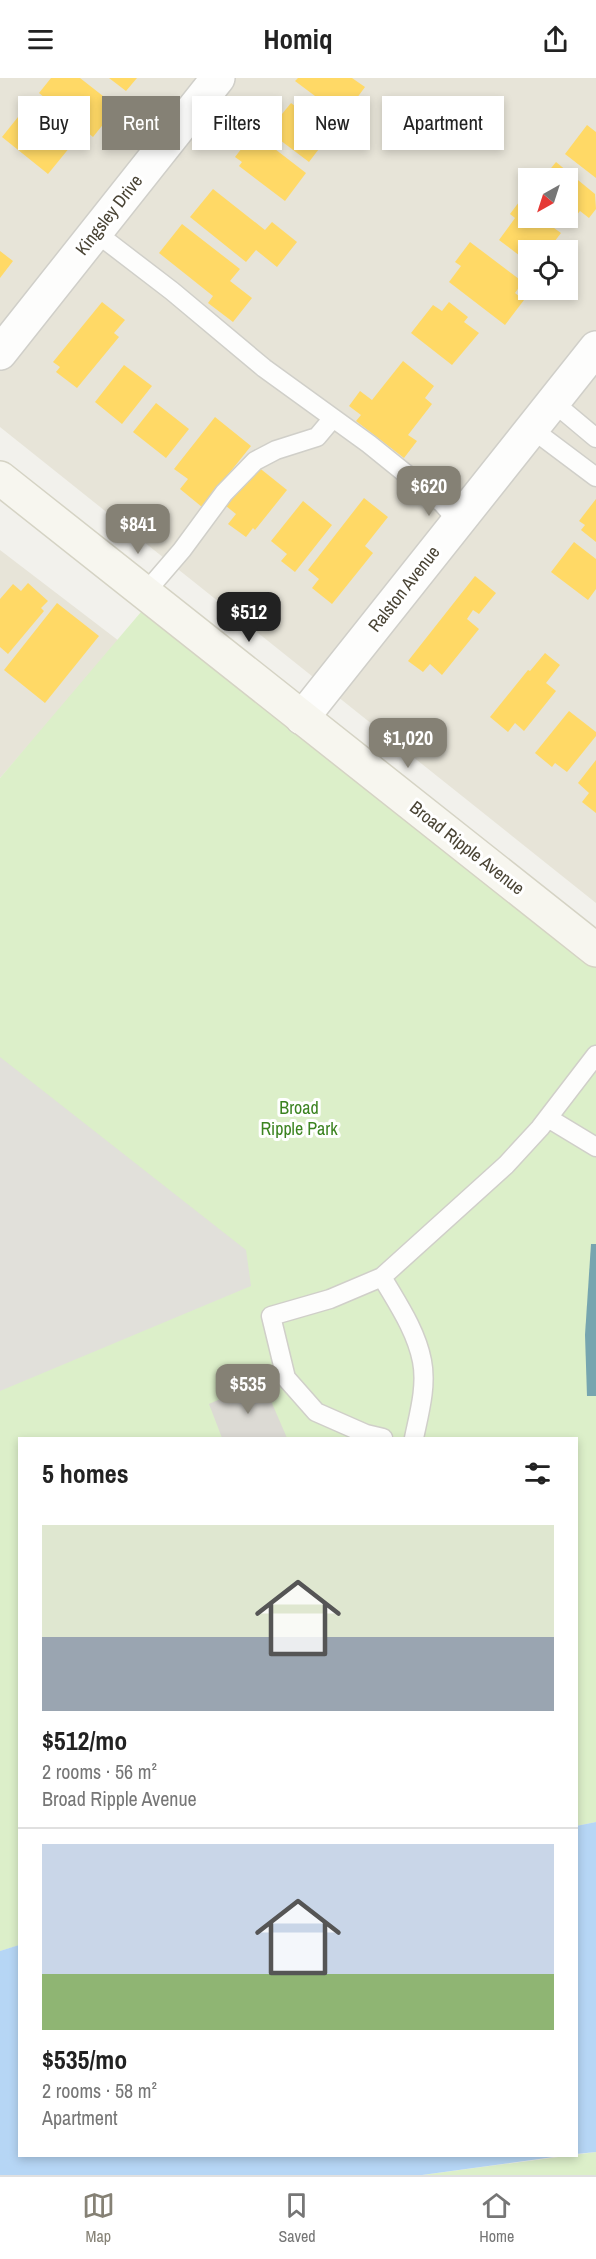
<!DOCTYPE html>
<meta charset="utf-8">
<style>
:root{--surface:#fff;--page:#f2f2f2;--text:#222;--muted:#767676;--line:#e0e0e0;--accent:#858175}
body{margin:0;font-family:"Archivo Narrow",sans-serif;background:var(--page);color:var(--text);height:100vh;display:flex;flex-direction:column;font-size:22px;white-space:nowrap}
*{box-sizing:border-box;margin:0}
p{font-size:20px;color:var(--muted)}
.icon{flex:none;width:33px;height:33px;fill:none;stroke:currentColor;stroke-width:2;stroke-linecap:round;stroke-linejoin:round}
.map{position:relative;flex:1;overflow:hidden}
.side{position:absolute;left:18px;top:1359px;width:560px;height:720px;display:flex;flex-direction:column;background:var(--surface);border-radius:0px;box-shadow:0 3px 9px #0003}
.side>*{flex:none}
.top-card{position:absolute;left:18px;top:18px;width:561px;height:54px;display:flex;gap:12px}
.needle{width:39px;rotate:219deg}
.controls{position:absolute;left:518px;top:90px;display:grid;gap:12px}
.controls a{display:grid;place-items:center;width:60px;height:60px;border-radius:0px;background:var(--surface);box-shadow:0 3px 9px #0003;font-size:30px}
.price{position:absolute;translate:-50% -51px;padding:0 14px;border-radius:12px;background:var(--accent);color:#fff;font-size:20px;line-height:39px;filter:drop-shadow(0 2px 3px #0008)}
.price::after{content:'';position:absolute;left:50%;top:36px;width:18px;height:14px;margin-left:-9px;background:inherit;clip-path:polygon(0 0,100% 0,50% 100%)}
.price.active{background:#222;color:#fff}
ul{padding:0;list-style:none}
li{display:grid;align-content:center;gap:12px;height:318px;padding:0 24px}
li+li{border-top:2px solid var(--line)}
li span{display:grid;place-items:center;height:186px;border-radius:0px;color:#555}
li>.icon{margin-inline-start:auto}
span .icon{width:108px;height:108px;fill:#fffc;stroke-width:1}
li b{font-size:26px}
h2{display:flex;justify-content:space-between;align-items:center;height:72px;padding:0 24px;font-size:26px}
.pill{padding:0 21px;border-radius:0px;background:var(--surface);box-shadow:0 3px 9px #0003;font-size:21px;line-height:54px}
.pill.active{background:var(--accent);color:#fff}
header{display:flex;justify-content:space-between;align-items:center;height:78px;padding:0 24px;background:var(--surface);font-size:27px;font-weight:800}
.tab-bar{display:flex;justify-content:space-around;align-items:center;height:84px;border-top:2px solid var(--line);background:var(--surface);font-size:16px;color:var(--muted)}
.tab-bar a{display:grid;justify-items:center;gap:3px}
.tab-bar .active{color:var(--accent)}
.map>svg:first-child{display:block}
.residential{fill:#e7e4d8;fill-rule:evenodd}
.green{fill:#dcefc9}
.parking{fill:#e1e0da}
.water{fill:#b6d6f5}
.homes{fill:#ffd966}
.public{fill:#76a5af}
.building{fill:#dcdad4}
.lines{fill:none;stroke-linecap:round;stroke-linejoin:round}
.lane-casing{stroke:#d0cfc9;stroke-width:21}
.street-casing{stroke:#d0cfc9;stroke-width:36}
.secondary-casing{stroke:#d5d3c4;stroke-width:36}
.lane{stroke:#fdfdfc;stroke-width:18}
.street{stroke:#fdfdfc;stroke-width:33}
.secondary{stroke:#f7f6ef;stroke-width:33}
.labels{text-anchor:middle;stroke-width:6;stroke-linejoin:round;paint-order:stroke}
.street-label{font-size:18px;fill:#4a4435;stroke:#fff}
.park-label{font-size:18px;fill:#3c8321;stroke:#fff}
</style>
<header><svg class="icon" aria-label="menu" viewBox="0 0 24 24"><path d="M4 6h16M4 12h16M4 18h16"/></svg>Homiq<svg class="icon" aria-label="share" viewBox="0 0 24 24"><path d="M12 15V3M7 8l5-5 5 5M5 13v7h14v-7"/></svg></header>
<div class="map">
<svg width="596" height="2097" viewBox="0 0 596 2097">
<rect width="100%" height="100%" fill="#f2f1ec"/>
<path class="residential" d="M0,0H596V825L0,349ZM528,100H567V140H528ZM528,172H567V212H528Z
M0,472L119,563L0,700Z"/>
<path class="green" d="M152,521L596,874V1744L576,1748V1360H20V1867L0,1873V700Z
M596,2074V2097H422Z"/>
<path class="parking" d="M0,979L246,1172L251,1208L0,1313Z"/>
<path class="water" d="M596,1744V2074L576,2076V1748Z
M19,1867L20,2078H561L422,2097H0V1873Z"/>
<path class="homes" d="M51,0H80L117,29L93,59L39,15Z
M109,0H137L126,13Z
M298,0H352L365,9L343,39L295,3Z
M291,25L331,55L309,84L272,56L271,58L260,50L275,31L282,36Z
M26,29L53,50L59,42L79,58L48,96L2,59Z
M587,47L596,54V100L565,76Z
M252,57L260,63L262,61L306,95L285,123L239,88L242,84L235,79Z
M556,84L595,116L596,131L589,140L580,133L570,145L563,140H567V100H543Z
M213,111L265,152L272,144L297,164L277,189L256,172L246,184L190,139Z
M519,124L528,131V140H540L561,155L548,172H528V184L499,162L515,140L510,136Z
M182,146L240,191L230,203L252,220L233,244L208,225L213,218L159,175Z
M470,164L523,204L515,215L524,222L505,247L449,204L461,188L455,184Z
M0,173L13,183L0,200Z
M102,224L125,242L114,255L119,259L77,310L56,294L60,289L53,284Z
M449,224L468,239L464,244L479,255L452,287L411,255L433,227L442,233Z
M403,283L434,308L425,320L432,326L408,357L417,363L404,380L356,343L361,337L349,328L360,313L372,322Z
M124,287L152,308L122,346L95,324Z
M156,325L189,351L166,380L133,354Z
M215,339L251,368L202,429L180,411L188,401L174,391Z
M257,388L287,412L255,452L253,450L246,459L228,446L236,436L226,428Z
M364,420L388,439L365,468L373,475L332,526L312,510L319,501L308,492Z
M596,421V464L581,452L585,447L579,443Z
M303,423L332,447L295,494L281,483L287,476L271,463Z
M574,464L596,481V511L588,522L551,494Z
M475,498L496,515L479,536L473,532L467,541L479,551L442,597L430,586L423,594L408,583Z
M28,505L48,523L41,530L44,533L8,576L0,569V521L13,506L21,513Z
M57,525L99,558L45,625L4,592Z
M545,575L560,587L546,605L556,613L524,653L515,645L508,654L490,639L528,592L530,593Z
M569,633L596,654V658L567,694L555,685L552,689L535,675Z
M596,682V735L582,724L589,715L578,705Z"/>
<path class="public" d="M591,1166H596V1318H587L585,1257Z"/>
<path class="building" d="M262,1302L287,1360H222L209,1326Z"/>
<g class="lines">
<defs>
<path id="lane" d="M95,154L172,213L264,290L369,366L442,425L458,443
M553,324L596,360
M532,351L596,399
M145,515L182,472L224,415L255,383L276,372L317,359L333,340
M548,1040L596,1069
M382,1199L330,1221L271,1238L286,1300L316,1334L366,1356L383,1360
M414,1360C419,1336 427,1308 422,1283C416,1252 397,1225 382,1199L506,1087L540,1050L596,977"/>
<path id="street" d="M0,275L218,0
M302,640L596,270"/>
<path id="secondary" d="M0,400L596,872"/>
</defs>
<use href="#lane" class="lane-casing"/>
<use href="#street" class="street-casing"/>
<use href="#secondary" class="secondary-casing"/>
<use href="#lane" class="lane"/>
<use href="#street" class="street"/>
<use href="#secondary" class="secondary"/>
</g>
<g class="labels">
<g class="street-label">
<text transform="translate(109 137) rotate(-52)" y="6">Kingsley Drive</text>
<text transform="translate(404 511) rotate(-52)" y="6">Ralston Avenue</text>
<text transform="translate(467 770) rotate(38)" y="6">Broad Ripple Avenue</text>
</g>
<g class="park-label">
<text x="299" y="1036">Broad<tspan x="299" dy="21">Ripple Park</tspan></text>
</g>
</g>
</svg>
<div class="controls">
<a><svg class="needle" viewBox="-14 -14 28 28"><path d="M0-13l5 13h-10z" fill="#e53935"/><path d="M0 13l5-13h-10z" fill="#767676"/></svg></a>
<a><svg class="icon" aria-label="locate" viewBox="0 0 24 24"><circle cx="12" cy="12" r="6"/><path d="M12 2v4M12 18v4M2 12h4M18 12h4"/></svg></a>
</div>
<b class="price" style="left:429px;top:439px">$620</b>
<b class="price" style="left:138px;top:477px">$841</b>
<b class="price active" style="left:249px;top:565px">$512</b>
<b class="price" style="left:408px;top:691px">$1,020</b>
<b class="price" style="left:248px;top:1337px">$535</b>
<div class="top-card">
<a class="pill">Buy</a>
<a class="pill active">Rent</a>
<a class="pill">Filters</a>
<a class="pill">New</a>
<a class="pill">Apartment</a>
</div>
<section class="side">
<h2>5 homes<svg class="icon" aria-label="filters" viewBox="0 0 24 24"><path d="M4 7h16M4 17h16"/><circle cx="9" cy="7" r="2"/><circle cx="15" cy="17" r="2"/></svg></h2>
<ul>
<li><span style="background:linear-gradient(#dfe7d0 60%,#9aa5b1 0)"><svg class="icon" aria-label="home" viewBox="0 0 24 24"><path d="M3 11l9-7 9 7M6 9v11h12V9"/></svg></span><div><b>$512/mo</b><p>2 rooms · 56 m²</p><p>Broad Ripple Avenue</p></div></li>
<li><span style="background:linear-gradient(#c9d6e8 70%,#8fb573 0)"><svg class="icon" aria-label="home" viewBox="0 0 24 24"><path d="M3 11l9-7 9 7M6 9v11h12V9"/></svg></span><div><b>$535/mo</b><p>2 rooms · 58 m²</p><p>Apartment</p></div></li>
</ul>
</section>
</div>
<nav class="tab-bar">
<a class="active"><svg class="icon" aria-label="map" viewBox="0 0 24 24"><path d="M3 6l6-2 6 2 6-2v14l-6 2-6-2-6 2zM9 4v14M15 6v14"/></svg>Map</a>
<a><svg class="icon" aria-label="saved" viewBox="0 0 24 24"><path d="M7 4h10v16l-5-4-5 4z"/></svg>Saved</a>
<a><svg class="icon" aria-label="home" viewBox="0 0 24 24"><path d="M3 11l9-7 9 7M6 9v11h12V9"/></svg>Home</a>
</nav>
